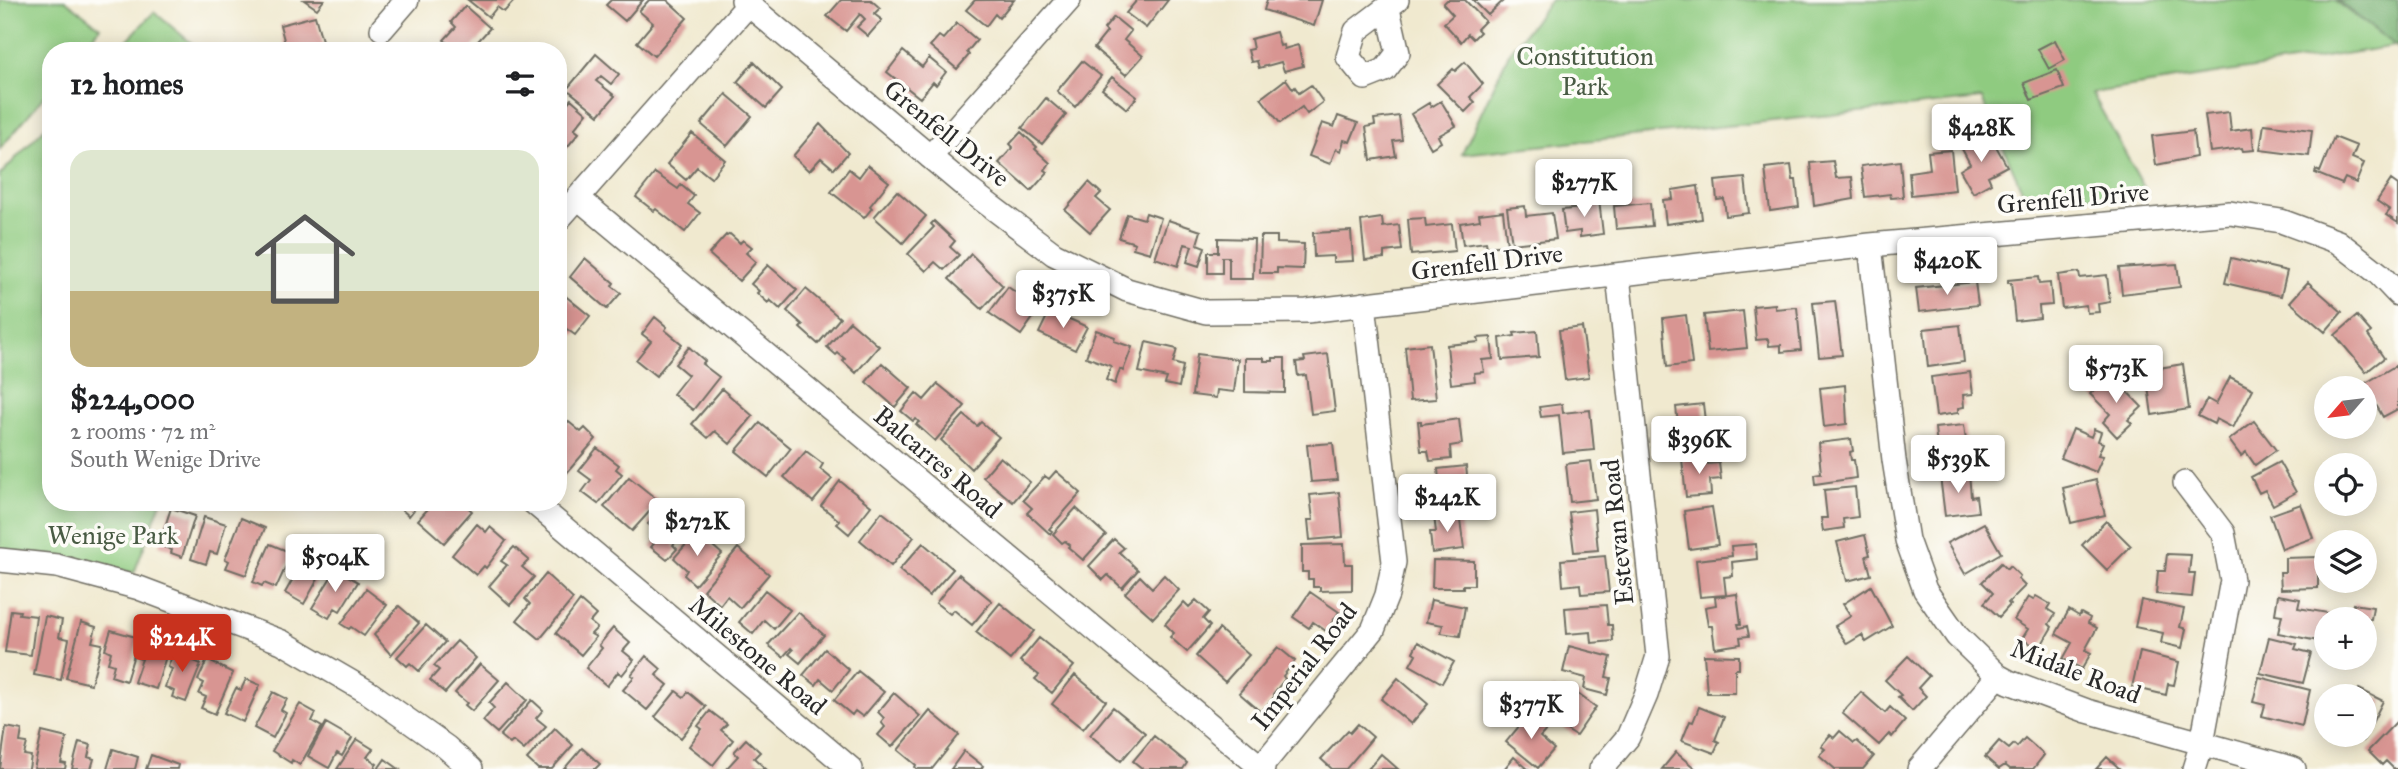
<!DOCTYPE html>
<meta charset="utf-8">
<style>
:root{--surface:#fff;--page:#f6f6f6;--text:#202124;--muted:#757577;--accent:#c8321e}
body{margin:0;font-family:"IM FELL Great Primer",serif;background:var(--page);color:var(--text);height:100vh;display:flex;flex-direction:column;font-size:26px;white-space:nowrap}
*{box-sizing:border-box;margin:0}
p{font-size:23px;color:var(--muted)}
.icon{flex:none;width:38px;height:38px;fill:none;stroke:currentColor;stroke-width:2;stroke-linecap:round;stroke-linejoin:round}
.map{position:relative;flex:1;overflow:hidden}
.sheet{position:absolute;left:42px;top:42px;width:525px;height:469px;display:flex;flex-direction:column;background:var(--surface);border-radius:28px;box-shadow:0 4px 18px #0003}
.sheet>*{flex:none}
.needle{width:46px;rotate:242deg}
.buttons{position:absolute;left:2314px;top:376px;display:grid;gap:14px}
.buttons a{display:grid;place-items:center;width:63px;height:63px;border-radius:50%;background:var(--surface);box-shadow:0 4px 18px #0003;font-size:35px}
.price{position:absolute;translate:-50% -60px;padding:0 16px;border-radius:7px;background:#fff;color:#222;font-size:23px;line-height:46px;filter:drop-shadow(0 2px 4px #0008)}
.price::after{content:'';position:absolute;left:50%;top:42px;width:21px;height:16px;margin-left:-10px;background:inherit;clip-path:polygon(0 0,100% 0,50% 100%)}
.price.active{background:var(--accent);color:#fff}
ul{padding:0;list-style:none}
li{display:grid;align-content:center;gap:14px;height:371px;padding:0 28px}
li span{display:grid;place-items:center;height:217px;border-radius:21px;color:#555}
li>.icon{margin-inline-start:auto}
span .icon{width:126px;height:126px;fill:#fffc;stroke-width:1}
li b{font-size:30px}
h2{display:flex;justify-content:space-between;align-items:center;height:84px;padding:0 28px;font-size:30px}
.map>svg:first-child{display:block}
.green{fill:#8fcb80;stroke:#5d7b56;stroke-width:2}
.forest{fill:#73af6e;stroke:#4f6d4c;stroke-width:2}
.building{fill:#d89592}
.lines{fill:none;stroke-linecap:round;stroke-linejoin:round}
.minor-casing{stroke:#706e64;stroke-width:26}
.minor{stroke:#fff;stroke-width:23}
.labels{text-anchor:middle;stroke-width:7;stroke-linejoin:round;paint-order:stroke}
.park-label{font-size:26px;fill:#495b44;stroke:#fdfcf7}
.street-label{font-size:26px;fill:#2b2b2b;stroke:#fdfcf7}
</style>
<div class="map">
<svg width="2398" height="769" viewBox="0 0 2398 769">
<rect width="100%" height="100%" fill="#fdfcf7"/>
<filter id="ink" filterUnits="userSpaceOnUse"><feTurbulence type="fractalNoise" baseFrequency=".0143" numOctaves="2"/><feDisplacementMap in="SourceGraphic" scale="14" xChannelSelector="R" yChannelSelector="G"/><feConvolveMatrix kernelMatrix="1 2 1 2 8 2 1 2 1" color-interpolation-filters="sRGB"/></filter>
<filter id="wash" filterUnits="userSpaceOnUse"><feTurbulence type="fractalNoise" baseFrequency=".00686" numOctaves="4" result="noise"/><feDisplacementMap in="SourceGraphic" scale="28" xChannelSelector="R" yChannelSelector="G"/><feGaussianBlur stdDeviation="1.57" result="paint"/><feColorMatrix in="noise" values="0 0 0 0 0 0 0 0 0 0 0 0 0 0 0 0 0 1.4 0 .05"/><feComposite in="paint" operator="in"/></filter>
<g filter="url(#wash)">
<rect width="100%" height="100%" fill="#f0e9cf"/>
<path class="green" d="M0,0H65L100,27L81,51H51V88L0,149Z
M1551,0H2334L2396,46L2092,93L2147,193L2026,199L1982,99L1462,154L1509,53Z
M154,12L201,51H117Z
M51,121V502H161L134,573L55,556L0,550V175Z"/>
<path class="forest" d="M2337,0H2398V48L2396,46Z"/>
<g id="blocks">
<path class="building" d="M304,0H324L317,9Z
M468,0H515L504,12L497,7L489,17Z
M611,0H643L625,21L606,5Z
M649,0H667L687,18L654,56L637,42L653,23L639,11Z
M841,0H871L880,8L874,14L882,20L868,36L857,27L865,19L860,14L846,31L827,16Z
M975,0H1014L999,18L995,14L986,26L966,10Z
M1137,0H1168L1146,28L1126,13Z
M1267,0H1322L1314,26L1264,10Z
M1447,0H1465L1485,21L1477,29L1480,32L1473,39L1468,34L1461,42L1444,23L1453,15L1443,4Z
M1473,0H1504L1488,15Z
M465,6L490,28L469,51H457L444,40L456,27L451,22Z
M315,16L325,51H287L280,25Z
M1114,17L1131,31L1124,40L1143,56L1126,75L1094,48L1107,32L1104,29Z
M957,23L977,40L967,52L969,55L957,69L930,46L939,36L943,39Z
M1276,32L1280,46L1283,45L1284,49L1298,45L1303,66L1284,71L1281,62L1259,68L1257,61L1251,62L1248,50L1253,49L1251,39Z
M2055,40L2065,60L2049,69L2038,49Z
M903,51L922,67L929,58L946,72L936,85L933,82L920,98L887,72Z
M596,54L619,74L611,84L601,76L596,81L615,96L599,115L567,89Z
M1082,61L1101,76L1075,107L1057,91Z
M754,62L782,90L766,108L737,82Z
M1465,62L1483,84L1470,97L1475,102L1465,112L1437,84L1453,69L1455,71Z
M2057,70L2064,88L2031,100L2024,83Z
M1112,77L1137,97L1127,109L1102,89Z
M1286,79L1293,89L1295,87L1299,93L1311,85L1323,102L1307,114L1302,107L1280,123L1261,98Z
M726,94L752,116L727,146L701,124Z
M1046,98L1066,115L1042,144L1022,128Z
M571,99L587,113L574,129L579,133L564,151L558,147V114Z
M1441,101L1456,126L1438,136L1441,142L1431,148L1411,114L1429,103L1431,107Z
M2229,112L2231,131L2252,128L2254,150L2243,151L2242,148L2210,152L2205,115Z
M1338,116L1358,123L1350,142L1344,140L1341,151L1336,149L1330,164L1309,156L1322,123L1334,127Z
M1399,116L1402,140L1393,141L1396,156L1371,160L1366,127L1375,125L1374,119Z
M820,124L848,153L834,169L821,158L809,171L793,156Z
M2264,124L2312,130L2309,156L2260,150Z
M2193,131L2196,157L2156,165L2152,136Z
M1021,132L1037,147L1035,149L1050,163L1045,170L1048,172L1031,191L999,163L1013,147L1010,144Z
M692,133L725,160L711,178L697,167L686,180L667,164Z
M2334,137L2357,146L2352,158L2364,163L2356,183L2345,178L2342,184L2315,173L2316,170L2320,172Z
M1992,139L2007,166L1988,176L1991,183L1973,193L1960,170L1970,164L1961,147L1975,140L1978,146Z
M1951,150L1955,190L1911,195L1909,172L1930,169L1928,152Z
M1833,161L1836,178L1852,177L1854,199L1814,206L1810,163Z
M1900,161L1903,197L1891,198L1890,194L1865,197L1861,166Z
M868,165L889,182L870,206L872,208L864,218L831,192L849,169L859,177Z
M1791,165L1793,180H1796L1799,207L1770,211L1765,168Z
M655,173L678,189L681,185L694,196L688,204L700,213L685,232L656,209L654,211L636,197Z
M1745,178L1749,213L1726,216L1724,199L1717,200L1715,181Z
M2391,180L2398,185V223L2386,215L2390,210L2377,201Z
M1089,182L1101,193L1096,198L1110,210L1090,232L1065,210Z
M1698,186L1702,219L1666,224L1663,200L1673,199L1672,190Z
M897,191L926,216L903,243L874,217Z
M1599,200L1603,234L1580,237V231L1565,233L1562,210L1582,208L1581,202Z
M1650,203L1652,226L1616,229L1614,206Z
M1525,206L1526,216L1552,213L1556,239L1512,244L1507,208Z
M1503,211L1507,245L1487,247L1486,242L1463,245L1460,223L1480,220L1479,214Z
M1146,213L1161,218L1150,253L1133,248L1135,243L1119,238L1127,214L1144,219Z
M1382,218L1383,227L1399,225L1402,250L1384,252V258L1365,260L1361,221Z
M1425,218L1426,227L1452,224L1455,251L1411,255L1408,219Z
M1168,220L1201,231L1197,244L1205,247L1199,266L1187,262L1192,246L1185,244L1178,266L1155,258Z
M934,221L955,241L950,247L959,255L944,270L935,262L926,271L908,254L934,227L931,224Z
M1351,231L1353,261L1333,262V256L1314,257L1313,233Z
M730,234L740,243L743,240L752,247L746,253L756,262L739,281L709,254L726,235L727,236Z
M1261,236H1277V243L1304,244L1303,269L1277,268V273H1260Z
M1218,238L1254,239L1253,279H1229V257H1222V273H1208V252H1218Z
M971,254L1003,286L982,309L949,279Z
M585,258L614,283L612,286L621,293L607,309L570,277Z
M2231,258L2287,271L2281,296L2225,283Z
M2177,264L2180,287L2122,294L2119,268Z
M768,265L797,290L780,309L770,300L768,303L757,293L759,291L751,284Z
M2079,272L2080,278L2107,275L2110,302L2098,304L2099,312L2087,313L2086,305L2062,308L2058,275Z
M2038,277L2039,284L2050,283L2052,305L2039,306L2040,318L2015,321L2011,283H2008V280Z
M1975,282L1978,305L1919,312L1916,288Z
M2308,282L2342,312L2325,332L2290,302Z
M1008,287L1025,299L1021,305L1035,315L1021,335L989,313Z
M806,289L840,318L818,344L800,328L803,325L787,311Z
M558,290L590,316L575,335L561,325L558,328Z
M1835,301L1842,355L1819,357L1813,303Z
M1775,304V309L1797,307L1801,350L1781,352V345L1769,346L1768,339L1756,340L1753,306Z
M1050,310L1087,327L1075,350L1039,333Z
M1743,311L1747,348L1708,352L1704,315Z
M1686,315L1692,364L1667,367L1663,318Z
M2357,316L2371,332L2368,335L2384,358L2366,372L2335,335Z
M655,317L667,327L665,330L682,344L656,376L636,360L651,341L642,334Z
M850,321L879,346L856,373L843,361L845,359L838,353L836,355L827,347Z
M1960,325L1964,362L1928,367L1924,329Z
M1582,327L1589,377L1565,380L1559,330Z
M1096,330L1115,337L1114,341L1132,347L1123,371L1120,369L1115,384L1106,380L1111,366L1086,357Z
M1537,331L1539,357L1502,360L1500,338L1515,336L1514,333Z
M1491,337L1493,359L1482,360L1484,372L1474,373L1475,381L1451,384L1447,345L1479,342L1478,338Z
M1146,342L1177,349L1173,363L1183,366L1179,387L1165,384L1167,378L1139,372Z
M1430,344L1436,399L1410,401L1405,347Z
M689,347L705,361L702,364L719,377L693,410L673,394L688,375L675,364Z
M1197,354L1238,359L1234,392L1217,390L1216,398L1192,395Z
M1328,354L1335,411L1311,414L1306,375L1298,376L1296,362L1305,361L1304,357Z
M1245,358H1264V361H1273V358H1285V393L1245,392Z
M882,363L911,388L895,407L866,382Z
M2183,364L2189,409L2152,415L2148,386L2155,385L2153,369Z
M2395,366L2398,372V409L2383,417L2364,384Z
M1970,372L1973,394L1963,395L1964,407L1958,408V413L1936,416L1931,377Z
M2110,374L2142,407L2128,420L2132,423L2117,437L2103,422L2110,414L2090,394Z
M2230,377L2253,389L2233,428L2216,419L2214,424L2198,416L2207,399L2216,404Z
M938,384L965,406L935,441L916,424L919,422L916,419L913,421L901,411L916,393L924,400Z
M1845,385L1847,424L1824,427L1820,388Z
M722,389L753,416L730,444L715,431L708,438L692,424Z
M1562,404L1563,413L1590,410L1594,450L1563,453L1559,415L1541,417L1539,407Z
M1703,404L1708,446L1681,449L1676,407Z
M964,415L977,426L981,422L999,437L971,469L941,440Z
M564,418L581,432L585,428L596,439L564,476L558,471V424Z
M1459,419L1462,444L1450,446L1451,459L1430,461L1428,451H1421L1418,421H1421V424Z
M2254,421L2276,450L2255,465L2246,452L2241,456L2229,440Z
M760,423L791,448L768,477L736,451Z
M1964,425L1967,448H1970L1972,462L1939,465L1935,428Z
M2073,429L2091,437L2094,429L2101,432L2098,441L2103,443L2098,455L2103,456L2096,472L2061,458Z
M1851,439L1853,451L1850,452L1851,460H1854L1856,478L1815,484L1814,474L1821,473L1818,443Z
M1333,443L1337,480L1311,482L1307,445Z
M597,448L619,465L616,469L622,474L598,504L582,492L591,480L579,471Z
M806,451L823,464L820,469L832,479L813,502L784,477Z
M1000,457L1030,482L1013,502L983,477Z
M1707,457L1708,464L1719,463L1721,479L1710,480L1711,495L1686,497L1682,459Z
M1591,461L1596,499L1570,502L1566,464Z
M2279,462L2296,492L2273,505L2265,490L2259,493L2251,477Z
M1466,466L1469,494L1459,496L1461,506L1427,510L1424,482L1439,480L1438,469Z
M1056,471L1081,493L1049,529L1052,531L1050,534L1027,513L1032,508L1023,500L1045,476L1049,479Z
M1969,473L1971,497L1976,496L1978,512L1945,516L1940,476Z
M629,477L659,501L632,531L604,507Z
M2096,480L2105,515L2071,523L2063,488Z
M840,481L871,506L849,534L837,524L840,521L821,506Z
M1855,487L1858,517L1843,519L1844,528L1823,531L1821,518H1827L1824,490Z
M1339,492L1343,537L1310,540L1308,520H1313L1310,495Z
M393,502H420L409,516Z
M434,502H444L450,507L455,502H462L472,511L444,543L418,520Z
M666,504L690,525L673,545L677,549L667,560L651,547L661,535L648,524Z
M2301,504L2313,538L2282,549L2270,515Z
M1712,507L1718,545L1689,549L1684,511Z
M171,508L195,516L182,557L171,553L172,550L159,545Z
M1076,508L1106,535L1083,560L1068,547L1070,545L1065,541L1062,543L1053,534Z
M1594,509L1598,550L1574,552L1569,512Z
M882,512L914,537L891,566L860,540Z
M1459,513L1464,549L1432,553L1430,532H1436L1434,516Z
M204,517L226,524L217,554L210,552L206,564L191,559Z
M241,518L265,528L246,575L226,568L229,561L225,559Z
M2106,521L2131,546L2107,570L2082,545Z
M1984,523L2001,553L1965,574L1947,543Z
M477,524L486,532L490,527L506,541L486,568L484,566L476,575L452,555Z
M697,532L722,554L695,585L684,575L687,570L674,558Z
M1865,535L1870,555L1866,556L1871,575L1847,581L1837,542Z
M1114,539L1124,548L1119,552L1138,570L1122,588L1108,575L1103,580L1089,566Z
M923,543L953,569L929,596L899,570Z
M270,544L292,553L276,588L264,583L262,586L253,582Z
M1344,544L1345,564H1352V590L1320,591V587H1313V579H1308V572H1302V545Z
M1756,544L1757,559L1732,562L1733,576L1724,577L1726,595L1700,597L1696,560L1732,556L1731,546Z
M514,547L529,560L522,567L534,577L510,605L489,586L507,565L501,561Z
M738,548L769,574L740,608L727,596L720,605L703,590Z
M2167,554L2191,555L2189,573H2195L2192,597L2156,594L2158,571H2165Z
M1605,556L1609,592L1581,594L1580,584L1563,586L1561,560Z
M2318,557V588L2281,589L2280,572H2285V558Z
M304,559L323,570L304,604L285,593Z
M1433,560L1474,561V585H1463V588H1432Z
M2001,563L2007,569L2010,566L2020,576L2018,579L2025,586L2008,603L2010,605L1999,617L1984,603L1993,593L1982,582Z
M336,569L358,582L340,611L335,608L329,618L312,608Z
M546,574L573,599L540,639L517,620L530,604L525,599Z
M959,574L992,601L972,625L954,610L950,614L936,603Z
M1164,575L1179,590L1153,618L1125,593L1140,576L1152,588Z
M1871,586L1892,626L1866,642L1862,635L1847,644L1835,626L1851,616L1843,604Z
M366,589L387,605L364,636L351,627L349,629L341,624Z
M765,590L790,610L774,629L764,620L753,634L739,622Z
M1310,592L1339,612L1326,631L1313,622L1309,628L1293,617Z
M1737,594L1741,624H1738L1739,628L1747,626L1749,636L1740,637L1741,644L1715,648L1712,626H1708L1705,607L1716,605L1715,597Z
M2278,595L2300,599L2298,608L2328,613L2323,642L2278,633L2282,615L2275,614Z
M2036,596L2050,604L2047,609L2055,614L2049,624L2052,627L2039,649L2022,639L2028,629L2014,620L2028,597L2033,600Z
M1196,600L1209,612L1203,619L1210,626L1187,652L1170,637L1174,633L1165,624L1184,602L1189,607Z
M1431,600L1465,607L1460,636L1441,633L1443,625L1426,622Z
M2141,600L2184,609L2180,627L2186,629L2182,648L2161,643L2163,633L2135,627Z
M580,601L596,615L590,622L597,628L591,634L596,637L581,655L556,633Z
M1000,603L1034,631L1010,660L976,632Z
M2353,604L2373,607L2371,619L2351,620Z
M1606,605L1608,625H1612L1613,641L1592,643L1591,632L1567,634L1565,608Z
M399,606L419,623L391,655L374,635Z
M11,610L20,611L19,614L36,616L31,655L5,652Z
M2069,610L2079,616L2081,613L2090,618L2088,623L2097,628L2085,650L2091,653L2082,669L2063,659L2072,643L2056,634Z
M798,612L824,635L800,663L789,654L793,650L791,648L783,657L768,645Z
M45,616L62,620L59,637L69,639L61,680L34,675Z
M81,622L96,627L92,642L102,644L91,684L66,678Z
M426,625L445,642L419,671L410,663L407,666L397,657Z
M613,628L630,643L623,651L634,660L622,675L618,672L607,686L586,668L602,648L599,645Z
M1219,629L1249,655L1225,682L1196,656Z
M111,630L139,638L126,681L111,676L114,665L108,663L111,652L105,649Z
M2269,637L2297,644L2295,649L2311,653L2303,683L2260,673Z
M1039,638L1074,666L1052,693L1035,679L1039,675L1020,661Z
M144,639L161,645L159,651L167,653L156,689L134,682L142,659L138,658Z
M457,641L476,658L445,693L430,680L439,670L434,666Z
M1418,642L1454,662L1442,683L1410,665L1416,654L1413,652Z
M1569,646L1611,657L1606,677L1611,678L1607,695L1584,689L1586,678L1563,672Z
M1278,647L1295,661L1283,676L1285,679L1273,694L1275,696L1261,712L1239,693Z
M175,648L196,656L194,661L201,664L186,702L172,697L174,691L165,687L172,669L168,667Z
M825,649L849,670L833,690L820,679L816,685L803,675Z
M2140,652L2179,662L2174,685L2168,684L2166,695L2132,687Z
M1704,655L1739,656V669H1735V693H1707Z
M646,656L661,669L656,675L668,685L647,710L623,690L634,677L631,675Z
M1908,656L1929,676L1918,688L1926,696L1912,711L1898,697L1901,695L1885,680Z
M207,660L233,673L215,714L201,708L206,697L199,694L204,683L198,680Z
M480,664L499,680L472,711L465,705L467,703L455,693Z
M858,671L884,692L863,717L855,711L852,715L834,700Z
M1075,675L1106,701L1083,729L1052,704Z
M2259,677L2310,690L2302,726L2262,716L2265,705L2253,702Z
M1398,678L1428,704L1411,724L1381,699Z
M246,679L260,685L243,722L224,713L236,688L241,690Z
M508,682L527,700L497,733L483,721L494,708L489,703Z
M1553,688L1567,698L1572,690L1596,707L1576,736L1537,711Z
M2359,689L2383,701L2363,741L2351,735H2364V696H2355Z
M676,691L684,697L688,692L706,707L681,738L655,717Z
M273,692L287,699L281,710L286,713L273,738L254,728Z
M1861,692L1885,713L1890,707L1905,721L1892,737L1889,734L1879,745L1842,713Z
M894,693L920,716L892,747L878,735L885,727L881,722L884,718L878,712Z
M532,700L543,710L536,718L546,726L524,750L513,741L510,744L500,736Z
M300,704L316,713L312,721L322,727L300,765L292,760L291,763L272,751Z
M1113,707L1145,733L1121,761L1090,735Z
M1699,707L1724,717L1715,740L1719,742L1714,753L1682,741L1690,721L1693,722Z
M710,711L727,724L721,730L733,740L713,765L689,746L702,729L698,726Z
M930,711L959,735L932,769H917L915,767L916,765L898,750Z
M1530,713L1548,728L1540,737L1554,749L1538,768L1506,742Z
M2398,720V769H2394L2386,761L2382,765L2368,751Z
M326,723L352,738L342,756L337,753L329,768L308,756Z
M1358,724L1373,737L1346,769H1332L1321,759L1348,730L1350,733Z
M6,727L22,730L20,742L27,743L24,755L31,756L29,769H0Z
M555,728L573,745L552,769H538L527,759Z
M1840,731L1854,743L1857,741L1874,756L1863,769H1835L1819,755L1825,749L1821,746L1830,735L1834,738Z
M42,732L67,738L61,763L66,764L65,769H34Z
M1154,736L1187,763L1183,769H1143L1133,761Z
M2025,738L2044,755L2033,769H2010L2005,765L1999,769L1985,757L1999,741L2009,749L2014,744L2017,747Z
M357,739L373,749L367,757L377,764L373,769H337Z
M746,739L760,752L754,758L766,769H726L738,756L734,752Z
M79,742L91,745L88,757L94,759L91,769H72Z
M582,748L600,764L595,769H564Z
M113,749L138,757L135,769H107Z
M964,751L983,766L981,769H951Z
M1676,752L1679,755L1696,769H1662Z
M1381,754L1398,769H1368Z
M151,755L178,765L177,769H146Z
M1514,757L1528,769H1504Z
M2107,757L2120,769H2096Z
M385,759L399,769H378Z"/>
</g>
</g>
<g filter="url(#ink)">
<use href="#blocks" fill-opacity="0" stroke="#706e64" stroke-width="2"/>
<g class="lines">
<defs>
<path id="minor" d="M743,0L972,192L1054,254L1127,290L1206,312L1307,311L1870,245L2230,213L2281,221L2338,242L2378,273L2398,294
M1388,9L1398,53L1385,70L1365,78L1348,57L1356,31L1397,0
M382,29L407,0
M930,157L1069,0
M578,198L1263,769
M558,220L748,5
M1870,245L1894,460L1907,540L1925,590L1957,636L1998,676L2009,682L2087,711L2294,769
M2185,483L2223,533L2232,580L2202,743L2194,769
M533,502L851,769
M0,560L57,566L139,588L282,642L368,692L446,747L471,769
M1261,767L1373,630L1387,595L1394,562L1364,304
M1601,769L1628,737L1646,695L1658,656L1618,275
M1919,769L1998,676"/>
</defs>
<use href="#minor" class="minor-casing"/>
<use href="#minor" class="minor"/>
</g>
</g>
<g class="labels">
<g class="park-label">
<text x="1585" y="65">Constitution<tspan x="1585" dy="30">Park</tspan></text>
<text x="113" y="544">Wenige Park</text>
</g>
<g class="street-label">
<text transform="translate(947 133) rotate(39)" y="9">Grenfell Drive</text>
<text transform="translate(2073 198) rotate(-5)" y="9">Grenfell Drive</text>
<text transform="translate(1487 262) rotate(-7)" y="9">Grenfell Drive</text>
<text transform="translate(938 462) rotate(40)" y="9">Balcarres Road</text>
<text transform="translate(1617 532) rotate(-96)" y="9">Estevan Road</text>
<text transform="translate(758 655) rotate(40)" y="9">Milestone Road</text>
<text transform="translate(1304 666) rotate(-52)" y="9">Imperial Road</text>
<text transform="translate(2076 671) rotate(21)" y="9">Midale Road</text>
</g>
</g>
</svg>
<div class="buttons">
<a><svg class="needle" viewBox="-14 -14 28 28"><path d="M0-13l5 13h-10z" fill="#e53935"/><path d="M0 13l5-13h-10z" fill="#757577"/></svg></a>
<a><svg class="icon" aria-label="locate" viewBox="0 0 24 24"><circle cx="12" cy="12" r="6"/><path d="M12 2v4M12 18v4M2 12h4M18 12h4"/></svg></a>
<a><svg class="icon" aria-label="layers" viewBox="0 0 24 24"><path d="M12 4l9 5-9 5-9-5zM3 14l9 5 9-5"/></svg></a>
<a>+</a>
<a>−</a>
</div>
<b class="price" style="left:1981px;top:164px">$428K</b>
<b class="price" style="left:1584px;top:219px">$277K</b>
<b class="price" style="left:1947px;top:297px">$420K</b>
<b class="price" style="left:1063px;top:330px">$375K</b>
<b class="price" style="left:2116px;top:405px">$573K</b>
<b class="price" style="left:1699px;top:476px">$396K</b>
<b class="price" style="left:1958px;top:495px">$539K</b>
<b class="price" style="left:1447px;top:534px">$242K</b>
<b class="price" style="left:697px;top:558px">$272K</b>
<b class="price" style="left:335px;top:594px">$504K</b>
<b class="price active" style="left:182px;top:674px">$224K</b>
<b class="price" style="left:1531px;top:741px">$377K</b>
<section class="sheet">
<h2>12 homes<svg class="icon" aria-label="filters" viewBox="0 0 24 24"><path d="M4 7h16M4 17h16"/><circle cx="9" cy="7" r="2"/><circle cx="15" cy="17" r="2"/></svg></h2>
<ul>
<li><span style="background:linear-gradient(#dfe7d0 65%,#c2b280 0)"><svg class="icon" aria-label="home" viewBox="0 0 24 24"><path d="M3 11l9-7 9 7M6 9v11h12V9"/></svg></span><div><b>$224,000</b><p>2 rooms · 72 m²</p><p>South Wenige Drive</p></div></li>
</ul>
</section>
</div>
